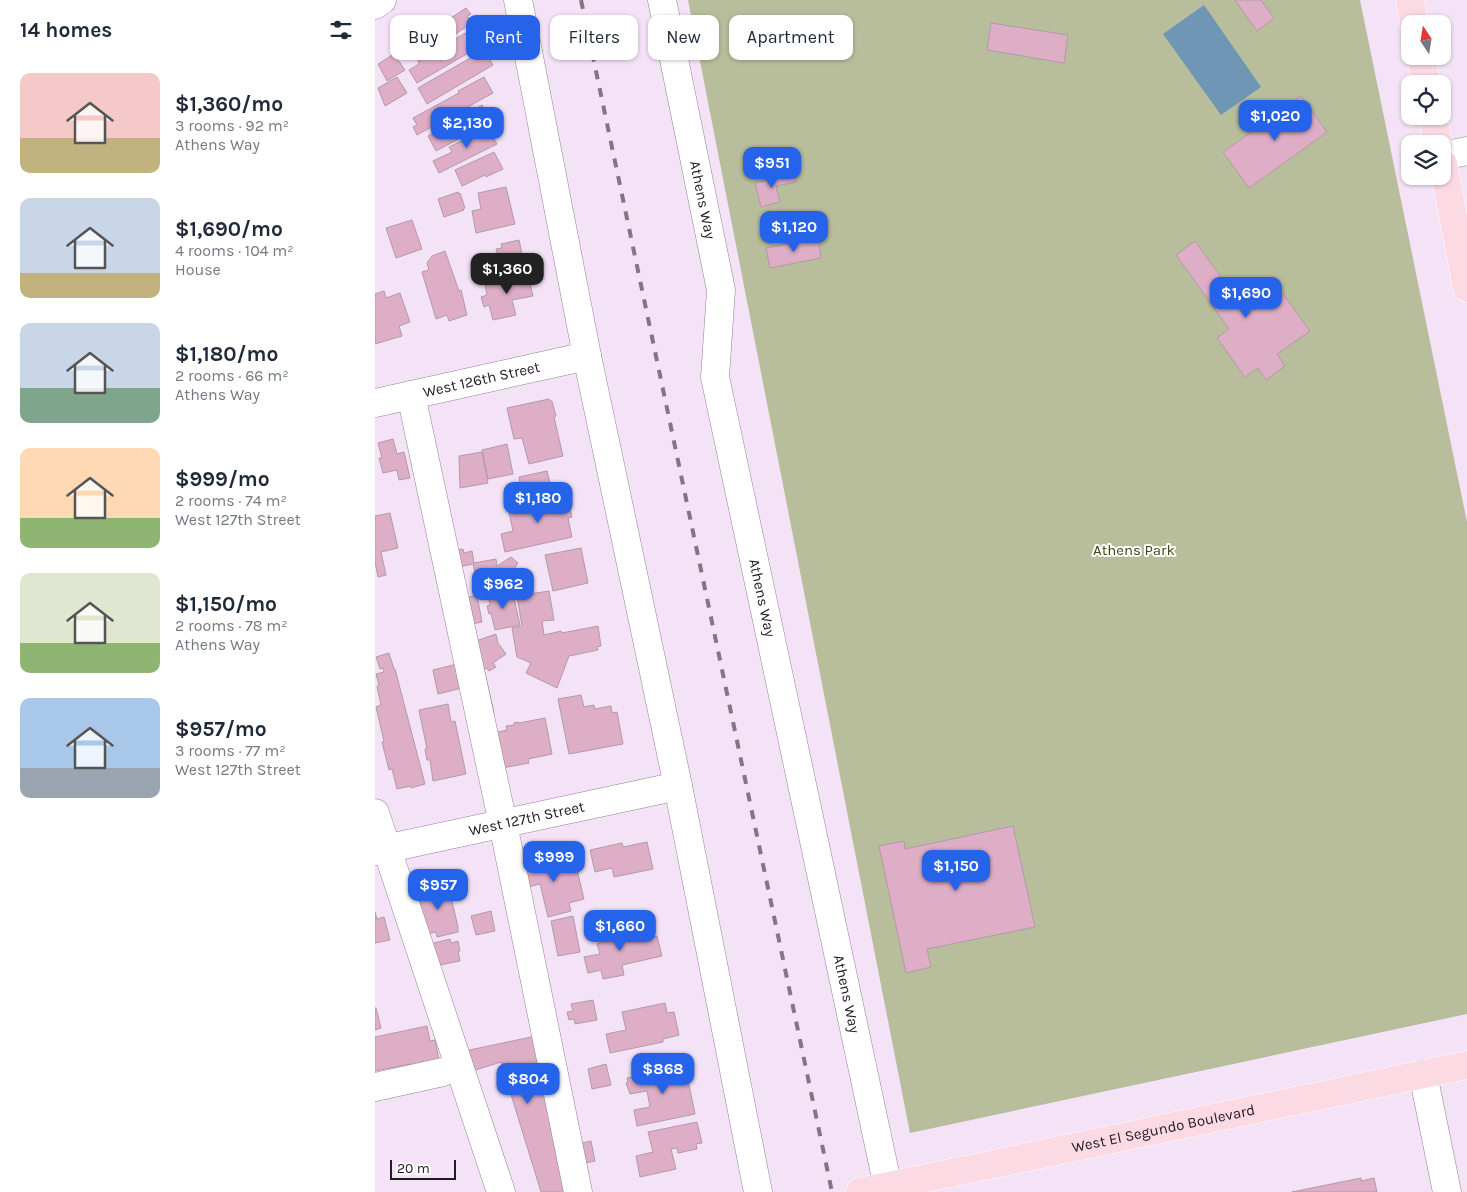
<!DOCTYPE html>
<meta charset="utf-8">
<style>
:root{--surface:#fff;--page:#f6f6f7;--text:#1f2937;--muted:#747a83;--accent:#2563eb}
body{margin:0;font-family:Karla,sans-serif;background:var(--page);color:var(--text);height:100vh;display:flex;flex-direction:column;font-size:19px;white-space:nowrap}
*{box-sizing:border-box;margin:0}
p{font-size:16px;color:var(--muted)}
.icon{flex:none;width:28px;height:28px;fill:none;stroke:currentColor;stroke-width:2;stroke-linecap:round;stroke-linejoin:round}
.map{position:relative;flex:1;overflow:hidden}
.side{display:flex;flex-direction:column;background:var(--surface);width:375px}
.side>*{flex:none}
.banner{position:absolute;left:15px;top:15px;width:475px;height:45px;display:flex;gap:10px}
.needle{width:32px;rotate:348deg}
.buttons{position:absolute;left:1026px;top:15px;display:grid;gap:10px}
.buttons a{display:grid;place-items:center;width:50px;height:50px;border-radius:10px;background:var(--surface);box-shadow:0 1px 4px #0004;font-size:25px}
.scale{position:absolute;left:15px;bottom:12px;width:66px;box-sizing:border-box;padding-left:5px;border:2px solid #201a21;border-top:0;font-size:14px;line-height:18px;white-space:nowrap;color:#201a21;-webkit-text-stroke:4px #fff;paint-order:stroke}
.price{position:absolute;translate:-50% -42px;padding:0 11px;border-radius:10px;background:var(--accent);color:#fff;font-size:16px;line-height:32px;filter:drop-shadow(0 1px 2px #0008)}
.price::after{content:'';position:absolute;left:50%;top:30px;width:15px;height:11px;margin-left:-8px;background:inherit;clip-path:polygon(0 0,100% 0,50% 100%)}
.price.selected{background:#222;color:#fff}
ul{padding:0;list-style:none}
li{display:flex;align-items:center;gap:15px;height:125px;padding:0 20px}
li span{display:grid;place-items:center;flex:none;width:140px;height:100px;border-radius:10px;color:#555}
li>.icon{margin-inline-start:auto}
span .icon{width:60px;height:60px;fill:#fffc;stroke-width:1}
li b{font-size:21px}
h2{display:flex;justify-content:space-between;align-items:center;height:60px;padding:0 20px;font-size:21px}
.chip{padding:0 18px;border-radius:10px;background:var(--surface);box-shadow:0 1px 4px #0004;font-size:18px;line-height:45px}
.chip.selected{background:var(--accent);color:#fff}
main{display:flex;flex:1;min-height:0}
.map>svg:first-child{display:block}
.green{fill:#b8bd9c}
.water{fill:#7096b5}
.building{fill:#ddaec6;stroke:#b29aa6}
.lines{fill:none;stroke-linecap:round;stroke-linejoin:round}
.minor-casing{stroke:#918294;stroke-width:29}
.major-casing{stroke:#fff;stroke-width:29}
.minor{stroke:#fff;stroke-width:28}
.major{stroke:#fbdae3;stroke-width:28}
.rail{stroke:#817682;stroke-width:4;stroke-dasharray:9 9;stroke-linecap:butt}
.labels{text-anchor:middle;stroke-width:4;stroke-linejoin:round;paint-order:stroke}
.street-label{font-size:15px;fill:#201a21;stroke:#fff}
.park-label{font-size:15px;fill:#3f450f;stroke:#fff}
</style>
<main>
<section class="side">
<h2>14 homes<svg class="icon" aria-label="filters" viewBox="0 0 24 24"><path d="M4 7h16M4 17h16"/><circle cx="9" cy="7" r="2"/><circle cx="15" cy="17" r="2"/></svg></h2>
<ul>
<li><span style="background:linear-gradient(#f6c9c9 65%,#c2b280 0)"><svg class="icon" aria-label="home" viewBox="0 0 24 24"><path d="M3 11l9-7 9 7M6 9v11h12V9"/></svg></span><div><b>$1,360/mo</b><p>3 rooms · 92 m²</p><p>Athens Way</p></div></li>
<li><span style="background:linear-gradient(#c9d6e8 75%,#c2b280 0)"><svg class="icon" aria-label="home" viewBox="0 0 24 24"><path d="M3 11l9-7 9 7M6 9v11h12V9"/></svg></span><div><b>$1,690/mo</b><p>4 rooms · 104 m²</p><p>House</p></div></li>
<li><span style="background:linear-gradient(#c9d6e8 65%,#7fa58c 0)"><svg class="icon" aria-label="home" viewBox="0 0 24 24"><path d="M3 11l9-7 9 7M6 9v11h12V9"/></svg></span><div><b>$1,180/mo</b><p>2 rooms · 66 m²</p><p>Athens Way</p></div></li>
<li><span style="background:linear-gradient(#ffd9b3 70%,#8fb573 0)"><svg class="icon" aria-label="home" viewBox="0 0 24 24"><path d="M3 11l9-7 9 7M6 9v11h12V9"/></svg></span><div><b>$999/mo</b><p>2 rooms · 74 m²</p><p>West 127th Street</p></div></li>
<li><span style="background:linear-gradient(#dfe7d0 70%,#8fb573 0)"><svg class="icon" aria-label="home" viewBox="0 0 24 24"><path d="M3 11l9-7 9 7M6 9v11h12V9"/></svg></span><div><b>$1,150/mo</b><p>2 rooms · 78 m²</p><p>Athens Way</p></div></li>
<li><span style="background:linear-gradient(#a9c7e8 70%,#9aa5b1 0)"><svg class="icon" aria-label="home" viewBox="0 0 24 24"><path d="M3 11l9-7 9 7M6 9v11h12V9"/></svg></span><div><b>$957/mo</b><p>3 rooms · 77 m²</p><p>West 127th Street</p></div></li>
</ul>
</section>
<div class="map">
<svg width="1092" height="1192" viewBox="0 0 1092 1192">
<rect width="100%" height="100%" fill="#f4e3f7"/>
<path class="green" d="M313,0H985L1092,522V1014L535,1133Z"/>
<path class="water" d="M829,5L886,87L846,115L788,34Z"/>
<path class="building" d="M860,0H886L899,18L882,31Z
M91,8L96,14L92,16L97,23L46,57L38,43Z
M616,23L693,35L689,63L612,50Z
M106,24L113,37L100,45L102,48L42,83L34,70L44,64L43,61L78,42L77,41Z
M109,50L118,65L52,104L43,88Z
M19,54L30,70L12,81L3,64Z
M22,77L32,93L10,106L3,88Z
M109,77L118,93L42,135L38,127L42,125L38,118L84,93L83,91Z
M926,96L952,132L874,188L848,152L882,128L880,126L892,117L893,119Z
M107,105L116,122L61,151L53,136L90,116L89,115Z
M117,126L121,134L117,136L122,144L64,173L58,161L77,152L74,147Z
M119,152L128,169L111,177L110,175L87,186L80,170Z
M419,174L421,182L401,186L405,202L386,207L380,183Z
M131,187L140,224L101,233L97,211L106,209L103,193Z
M83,192V194L85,193L90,208L88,209L89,210L69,217L63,199Z
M37,220L47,249L21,258L11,228Z
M443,238L446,258L395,268L391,248Z
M144,240L149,263L132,267L129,256L123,257L121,249L127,248L126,244Z
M820,241L873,315L906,291L935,331L902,354L910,366L891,380L883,368L870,377L842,338L854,329L801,255Z
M70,251L84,291L86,290L92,315L74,321L72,315L61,319L47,272L54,270L52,263L57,256Z
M152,272L158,296L137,300L141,315L118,320L114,305L109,307L106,297L112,295L110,285L129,281L128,278Z
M9,291L11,298L25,293L35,322L24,326L27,336L0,344V294Z
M174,399L175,401H177L181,416L179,417L188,456L154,464L147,438L139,439L132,408Z
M18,439L22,454L29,452L35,478L24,480L22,470L8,473L4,458H7L3,443Z
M132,444L138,474L113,479L107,450Z
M107,452L113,483L85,488L84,456Z
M172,471L176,487L147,494L144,477Z
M192,495L197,517L193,518L197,537L130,552L126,534L138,531L133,508Z
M15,513L23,548L6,552L11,575L3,577L0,562V516Z
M206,548L213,583L178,591L170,555Z
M88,549L89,553L97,551L99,563L121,559L122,566L136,557L143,563L132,580L120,569L100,573L98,564L80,568L76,551Z
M137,589L145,625L120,630L116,613L114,614L112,606L115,605L113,595Z
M174,591L179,620L167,621L169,635L186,631L187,633L223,626L226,646L222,647L223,650L194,656L182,688L151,673L156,663L142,657L137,628L147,626L142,596Z
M102,595L107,622L92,625L86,599Z
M121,634L123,643L131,654L118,663L121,667L114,671L111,668L109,669L119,713L108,716L92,644Z
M14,653L19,669H20L50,784L36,788V786L22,789L17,769L14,770L7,742L9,741L1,707L6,705L2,686L4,685L1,674L9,672L8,668L5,669L1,657Z
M82,664L87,688L63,694L58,670Z
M206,695L209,707L219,705L220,709L236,706L237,713L242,712L248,744L194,754L183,699Z
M73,704L76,722L80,721L91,774L58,781L55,760H52L50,749H52L44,710Z
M170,718L177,754L153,759L154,763L122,769L115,734L132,730L131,726L139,725V723L143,722L144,723Z
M638,826L660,927L552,949L556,967L531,973L504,846L529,841L530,849Z
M272,842L278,869L239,877L237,868L220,872L215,850L247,843L248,847Z
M199,857L209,899L194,903L196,911L173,917L165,884L149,888L143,866L174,858L176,863Z
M65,883L66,890L74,888L83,927V932L62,937L61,932L49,935V921L43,896L52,894L50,887Z
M116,911L120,931L101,935L96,916Z
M0,912L2,919L9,917L15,940L0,943Z
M198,916L205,952L183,956L176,921Z
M244,924L247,937H250L254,942L282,936L287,956L247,965L249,975L228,979L226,970L213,973L209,957L225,954L222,944L225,943L224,937H226L224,928Z
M75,939L76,943L83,941L85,951H83L85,961L60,966L55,944Z
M218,1000L222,1020L200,1024L199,1019L194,1020L192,1012L198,1011L196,1004Z
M290,1003L292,1013L299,1012L304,1035L288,1039V1042L235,1053L231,1034L251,1030L247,1012Z
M0,1008H1L6,1028L0,1030Z
M52,1026L55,1041L60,1040L65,1065L36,1071L35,1064L0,1071V1037Z
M161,1036L194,1192H166L126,1062L91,1073L85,1052Z
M231,1064L236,1085L217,1089L213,1069Z
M310,1065L320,1114L262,1126L259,1110L275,1107L272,1091L255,1094L251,1083H253L252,1078L272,1073L271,1072Z
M322,1122L327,1143L321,1144L322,1149L303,1153L302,1148L296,1149L301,1169L265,1177L261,1156L278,1152L273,1132Z
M216,1141L220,1161L202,1165L198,1145Z
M986,1178V1181L999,1178L1002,1192H917Z"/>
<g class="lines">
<defs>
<g id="minor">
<path d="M143,0L212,356L303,786L383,1192"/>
<path id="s1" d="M287,0L346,290L340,377L514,1192"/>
<path d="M0,5L7,0"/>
<path d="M1068,156L1092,151"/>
<path d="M36,395L128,824L203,1192"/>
<path id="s2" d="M0,403L212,356"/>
<path d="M0,813L126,1192"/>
<path id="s3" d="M0,851L303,786"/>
<path d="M1048,1074L1072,1192"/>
<path d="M0,1087L68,1072"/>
</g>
<g id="major">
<path d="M1035,0L1039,24"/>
<path d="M1046,56L1051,84"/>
<path d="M1058,116L1063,144"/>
<path d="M1068,164L1092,288"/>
<path id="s4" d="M485,1192L1092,1065"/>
</g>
</defs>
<use href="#minor" class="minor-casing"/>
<use href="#major" class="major-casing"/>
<use href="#minor" class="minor"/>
<use href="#major" class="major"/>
<path class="rail" d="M206,0L457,1192"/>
</g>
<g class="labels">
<g class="street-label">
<text dy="5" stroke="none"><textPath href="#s1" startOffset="204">Athens Way</textPath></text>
<text dy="5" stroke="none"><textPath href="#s2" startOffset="109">West 126th Street</textPath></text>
<text dy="5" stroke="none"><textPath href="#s1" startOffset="609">Athens Way</textPath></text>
<text dy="5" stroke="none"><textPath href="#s3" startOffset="155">West 127th Street</textPath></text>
<text dy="5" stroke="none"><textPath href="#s1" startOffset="1014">Athens Way</textPath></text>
<text dy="5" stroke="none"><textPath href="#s4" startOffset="310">West El Segundo Boulevard</textPath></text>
</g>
<g class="park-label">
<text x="759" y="555">Athens Park</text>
</g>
</g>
</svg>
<div class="buttons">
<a><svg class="needle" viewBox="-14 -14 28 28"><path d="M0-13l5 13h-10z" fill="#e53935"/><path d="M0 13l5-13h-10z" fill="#747a83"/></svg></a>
<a><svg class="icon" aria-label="locate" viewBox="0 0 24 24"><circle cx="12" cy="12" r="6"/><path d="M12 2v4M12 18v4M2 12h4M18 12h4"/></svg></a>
<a><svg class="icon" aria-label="layers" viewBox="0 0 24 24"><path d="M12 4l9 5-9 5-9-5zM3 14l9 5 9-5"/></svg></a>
</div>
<div class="scale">20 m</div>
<b class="price" style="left:900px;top:142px">$1,020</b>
<b class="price" style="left:92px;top:149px">$2,130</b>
<b class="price" style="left:397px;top:189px">$951</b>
<b class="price" style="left:419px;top:253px">$1,120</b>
<b class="price selected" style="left:132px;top:295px">$1,360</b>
<b class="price" style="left:871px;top:319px">$1,690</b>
<b class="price" style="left:163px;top:524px">$1,180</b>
<b class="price" style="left:128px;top:610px">$962</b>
<b class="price" style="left:179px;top:883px">$999</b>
<b class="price" style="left:581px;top:892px">$1,150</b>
<b class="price" style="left:63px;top:911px">$957</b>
<b class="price" style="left:245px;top:952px">$1,660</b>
<b class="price" style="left:288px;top:1095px">$868</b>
<b class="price" style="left:153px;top:1105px">$804</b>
<div class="banner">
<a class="chip">Buy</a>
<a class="chip selected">Rent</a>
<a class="chip">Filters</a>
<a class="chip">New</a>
<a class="chip">Apartment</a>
</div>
</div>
</main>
